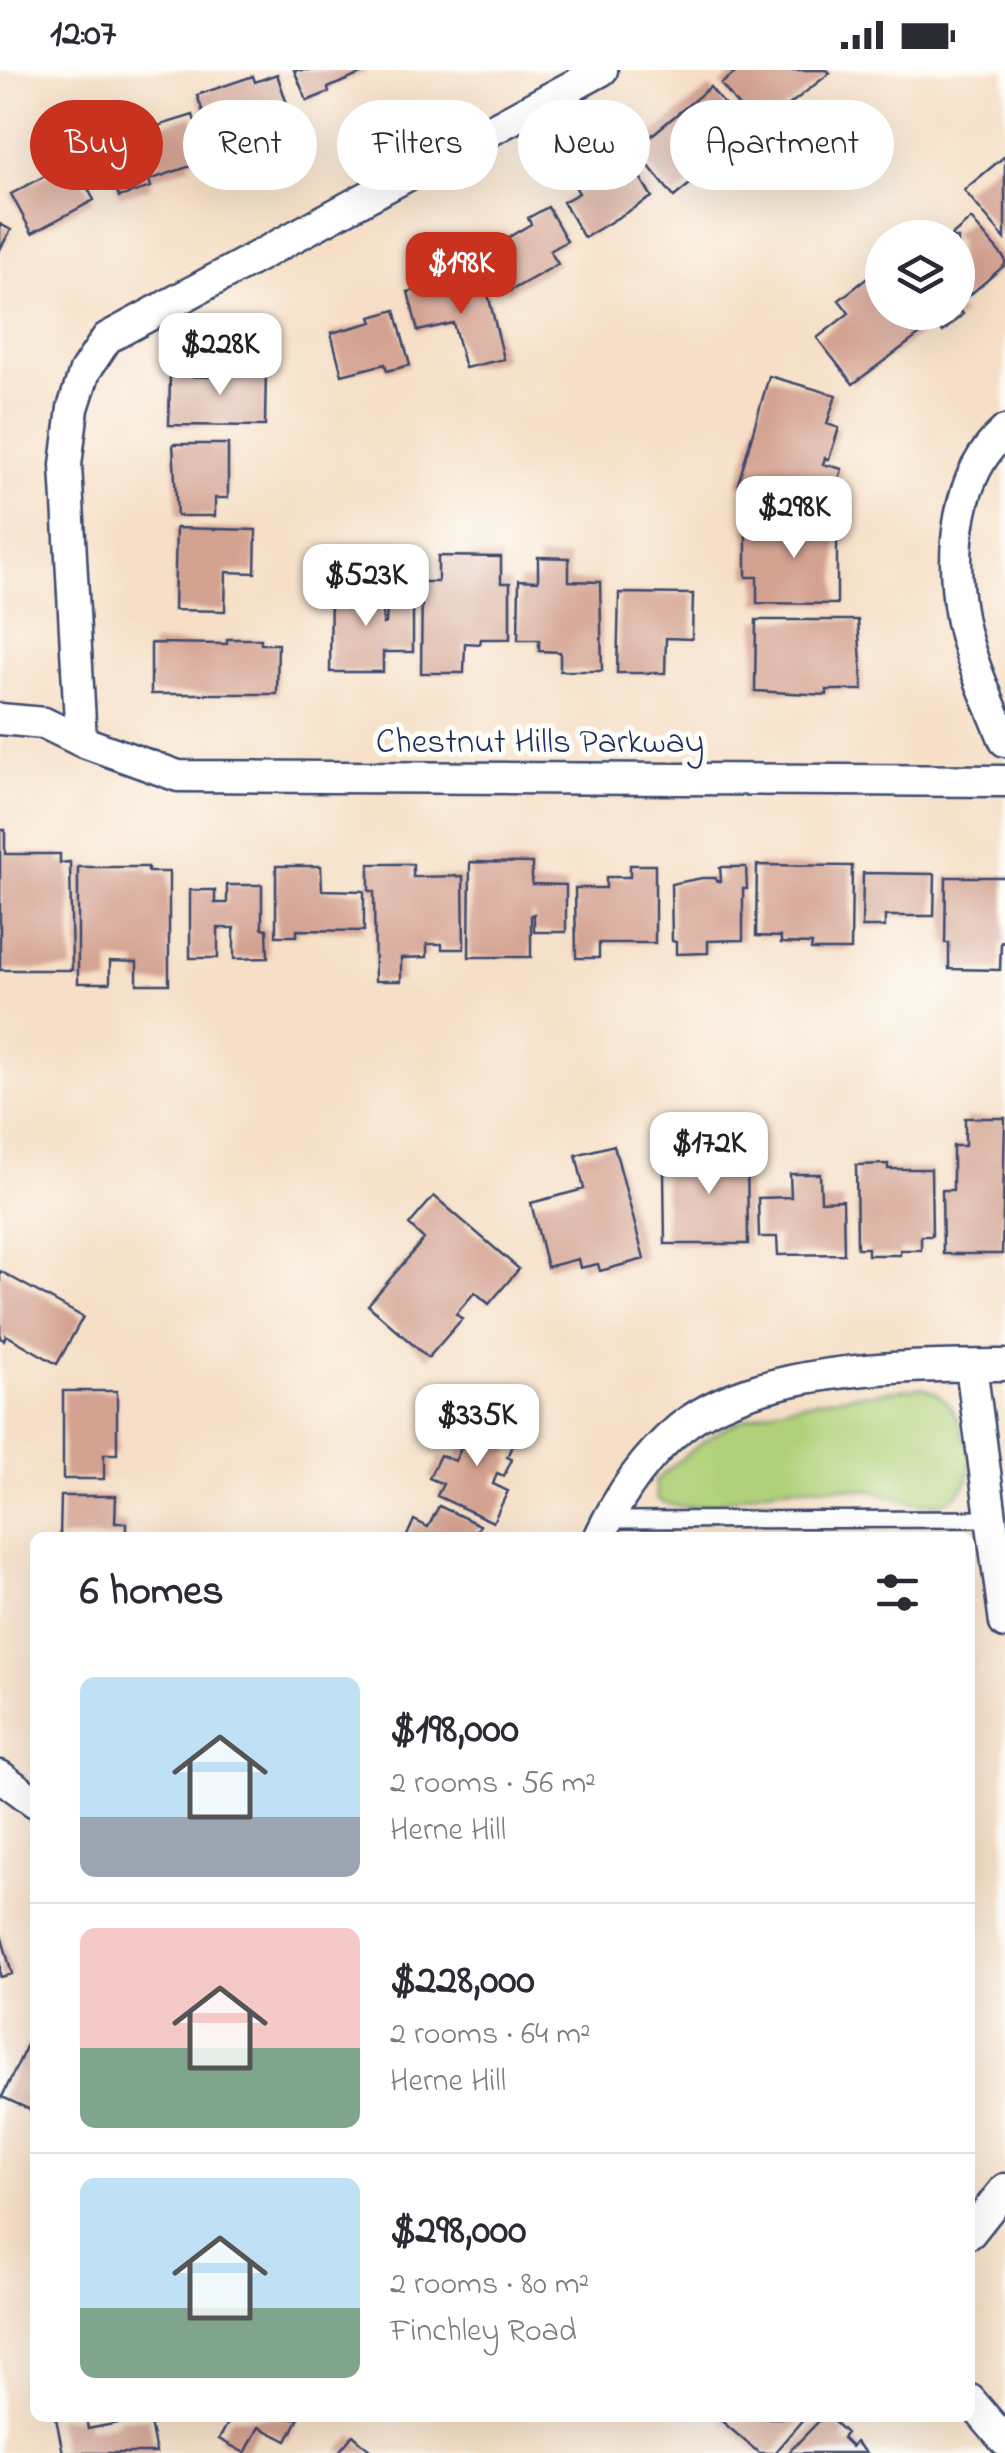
<!DOCTYPE html>
<meta charset="utf-8">
<style>
:root{--surface:#fff;--page:#f7f7f7;--text:#2b2b33;--muted:#7c7c81;--line:#e1e1e2;--accent:#c8321e}
body{margin:0;font-family:"Indie Flower",sans-serif;background:var(--page);color:var(--text);height:100vh;display:flex;flex-direction:column;font-size:38px;white-space:nowrap}
*{box-sizing:border-box;margin:0}
p{font-size:32px;color:var(--muted)}
.icon{flex:none;width:55px;height:55px;fill:none;stroke:currentColor;stroke-width:2;stroke-linecap:round;stroke-linejoin:round}
.map{position:relative;flex:1;overflow:hidden}
.panel{position:absolute;left:30px;top:1462px;width:945px;height:890px;display:flex;flex-direction:column;background:var(--surface);border-radius:15px;box-shadow:0 10px 40px #0002}
.panel>*{flex:none}
.hud{position:absolute;left:30px;top:30px;width:945px;height:90px;display:flex;gap:20px}
.fabs{position:absolute;left:865px;top:150px;display:grid;gap:20px}
.fabs a{display:grid;place-items:center;width:110px;height:110px;border-radius:50%;background:var(--surface);box-shadow:0 10px 40px #0002;font-size:50px}
.price{position:absolute;translate:-50% -85px;padding:0 22px;border-radius:20px;background:#fff;color:#222;font-size:32px;line-height:65px;filter:drop-shadow(0 2px 5px #0008)}
.price::after{content:'';position:absolute;left:50%;top:60px;width:30px;height:22px;margin-left:-15px;background:inherit;clip-path:polygon(0 0,100% 0,50% 100%)}
.price.current{background:var(--accent);color:#fff}
ul{padding:0;list-style:none}
li{display:flex;align-items:center;gap:30px;height:250px;padding:0 50px}
li+li{border-top:2px solid var(--line)}
li span{display:grid;place-items:center;flex:none;width:280px;height:200px;border-radius:15px;color:#555}
li>.icon{margin-inline-start:auto}
span .icon{width:120px;height:120px;fill:#fffc;stroke-width:1}
li b{font-size:42px}
h2{display:flex;justify-content:space-between;align-items:center;height:120px;padding:0 50px;font-size:42px}
.pill{padding:0 35px;border-radius:45px;background:var(--surface);box-shadow:0 10px 40px #0002;font-size:35px;line-height:90px}
.pill.current{background:var(--accent);color:#fff}
.status{display:flex;justify-content:space-between;align-items:center;height:70px;padding:0 50px;background:var(--surface);direction:ltr}
.status svg{height:28px;fill:currentColor}
.map>svg:first-child{display:block}
.green{fill:#b0d179;stroke:#66806c;stroke-width:2.5}
.building{fill:#d4a291}
.lines{fill:none;stroke-linecap:round;stroke-linejoin:round}
.service-casing{stroke:#3c496e;stroke-width:20}
.minor-casing{stroke:#3c496e;stroke-width:35}
.service{stroke:#fff;stroke-width:15}
.minor{stroke:#fff;stroke-width:30}
.labels{text-anchor:middle;stroke-width:10;stroke-linejoin:round;paint-order:stroke}
.street-label{font-size:35px;fill:#1b2f5e;stroke:#fdfcf7}
</style>
<div class="status"><b>12:07</b><svg viewBox="0 0 49 12"><path d="M0 12V9h3v3zM5 12V6h3v6zM10 12V3h3v9zM15 12V0h3v12zM26 1h20v11H26zM47 4h2v5h-2z"/></svg></div>
<div class="map">
<svg width="1005" height="2383" viewBox="0 0 1005 2383">
<rect width="100%" height="100%" fill="#fdfcf7"/>
<filter id="ink" filterUnits="userSpaceOnUse"><feTurbulence type="fractalNoise" baseFrequency=".01" numOctaves="2"/><feDisplacementMap in="SourceGraphic" scale="20" xChannelSelector="R" yChannelSelector="G"/><feConvolveMatrix kernelMatrix="1 2 1 2 8 2 1 2 1" color-interpolation-filters="sRGB"/></filter>
<filter id="wash" filterUnits="userSpaceOnUse"><feTurbulence type="fractalNoise" baseFrequency=".0048" numOctaves="4" result="noise"/><feDisplacementMap in="SourceGraphic" scale="40" xChannelSelector="R" yChannelSelector="G"/><feGaussianBlur stdDeviation="2.25" result="paint"/><feColorMatrix in="noise" values="0 0 0 0 0 0 0 0 0 0 0 0 0 0 0 0 0 1.4 0 .05"/><feComposite in="paint" operator="in"/></filter>
<g filter="url(#wash)">
<rect width="100%" height="100%" fill="#f6dfc6"/>
<path class="green" d="M922,1317C948,1325 955,1341 964,1366C971,1383 975,1400 964,1416C941,1451 899,1425 866,1420C840,1417 809,1416 782,1418C743,1420 693,1451 657,1429L655,1411C671,1397 687,1383 704,1371C764,1328 851,1327 922,1317Z"/>
<g id="blocks">
<path class="building" d="M294,0H370L328,18L329,22L307,31Z
M739,0H827L830,3L757,60L721,14Z
M277,4L296,61L218,86L197,25L253,6L255,12Z
M710,17L750,65L674,127L635,79Z
M193,45L206,86L189,91L191,96L149,110L151,117L119,127L102,73Z
M1005,86V169L964,120Z
M73,91L94,130L32,163L11,124Z
M631,92L652,127L584,168L563,132L579,123L569,106L584,97L594,114Z
M548,137L567,171L550,181L558,194L508,222L485,181L531,154L528,148Z
M971,149L1005,189V195L958,235V168H949Z
M0,154L11,160L0,179Z
M879,199L882,203V242H914L927,259L853,314L817,268L849,243L839,230Z
M483,204L504,289L465,298L453,253L418,261L408,222Z
M958,238L963,244L943,262L926,242H958Z
M395,240L410,295L387,301L385,294L342,305L331,263L373,252L371,247Z
M224,295L266,296L265,356L169,355L170,306L224,307Z
M769,306L836,325L827,354L839,358L829,389L825,388L823,394L842,399L832,435L798,425L796,430L738,414Z
M173,374H228V428H215V446H177Z
M779,449H837V534L757,533V507H746V457H779Z
M176,458L256,460L255,503L226,502L225,541L174,540Z
M438,486L501,487V513H510V569H481L480,574L465,573L464,603H421L422,512H438Z
M538,487L569,488V511L600,512L602,601H560V582L539,581V570H518L519,510L538,511Z
M331,514H383V554L386,553L387,537H413V582H383V602H330Z
M619,523L693,524L692,569L666,568L665,603H617Z
M756,550H858L863,620H827V625L755,621Z
M227,569H261V574H278L277,624H151V573L227,574Z
M0,760H5V784H60V793L70,792L72,900H0Z
M470,792L532,793V814L566,815V862H534V844L531,845V887H469Z
M369,794H413V807L463,806L464,879H442V874H427V887L401,888V911H375L374,821H369Z
M630,795H655V873H599V888H576L575,818H606V807H630Z
M757,795L852,796L851,880H811L812,874L781,873V867L756,866Z
M276,796H321L322,820L364,821V861L297,860V866H276Z
M78,797H148V802H169V914H137V892L110,891V913H78Z
M720,797H746L747,819H743V870L708,871V883L676,884V872L672,871L671,814L702,808H716V811H721Z
M863,803L935,804L934,846H885V857H862Z
M946,807H1005V873L1001,872L1000,900L949,899V873H945Z
M227,815H262V858L267,859L268,888L234,889V858H218V888H190V820H215V833H227Z
M965,1048H1005L1002,1184H943L942,1120H953V1076H965Z
M747,1072L748,1174H665L664,1102H688V1073Z
M614,1075L644,1189L600,1201L598,1194L580,1198L578,1189L547,1197L531,1133L584,1119L576,1085Z
M888,1094V1099H931L932,1166H921V1180H900V1185H868V1178H857L856,1095Z
M790,1104H820L821,1131L843,1130L844,1184L778,1185L777,1167H759L758,1128L791,1127Z
M434,1126L519,1199L489,1234L475,1222L456,1244L462,1249L428,1288L368,1235L424,1169L409,1155Z
M0,1201L83,1247L57,1294L6,1265L4,1270L0,1268Z
M63,1321H117V1384H104V1409H63Z
M478,1343L518,1362L507,1387L512,1389L504,1406L497,1403L493,1414L508,1421L493,1452L437,1426L443,1414L429,1408L440,1385L455,1391Z
M61,1426H116L115,1453H126V1468H60Z
M439,1436L480,1455L474,1468H406L414,1450L428,1457Z
M0,1861L12,1904L0,1907Z
M35,1958V2042L2,2027Z
M56,2348H86L88,2359L118,2353L117,2348H149L156,2383H63Z
M231,2348H299L287,2371L259,2357L245,2383L219,2369Z
M718,2348H804L774,2383H759Z
M822,2348H830L846,2363L842,2368L851,2377L855,2372L866,2383H788Z
M353,2365L373,2383H338Z"/>
</g>
</g>
<g filter="url(#ink)">
<use href="#blocks" fill-opacity="0" stroke="#3c496e" stroke-width="2.5"/>
<g class="lines">
<defs>
<path id="service" d="M608,1450L992,1449"/>
<path id="minor" d="M1005,361C955,405 950,484 961,547C969,589 989,631 1005,671
M0,649L44,653L81,671L178,706L1005,711
M81,671L66,395L73,338L85,301L107,268L602,0
M971,1296L1005,1553
M599,1468C619,1425 644,1388 680,1358C758,1295 910,1296 1005,1295
M0,1706L35,1732
M970,2163L1005,2119
M970,2330L1005,2371"/>
</defs>
<use href="#service" class="service-casing"/>
<use href="#minor" class="minor-casing"/>
<use href="#service" class="service"/>
<use href="#minor" class="minor"/>
</g>
</g>
<g class="labels">
<g class="street-label">
<text x="540" y="682">Chestnut Hills Parkway</text>
</g>
</g>
</svg>
<div class="fabs">
<a><svg class="icon" aria-label="layers" viewBox="0 0 24 24"><path d="M12 4l9 5-9 5-9-5zM3 14l9 5 9-5"/></svg></a>
</div>
<b class="price current" style="left:461px;top:247px">$198K</b>
<b class="price" style="left:220px;top:328px">$228K</b>
<b class="price" style="left:794px;top:491px">$298K</b>
<b class="price" style="left:366px;top:559px">$523K</b>
<b class="price" style="left:709px;top:1127px">$172K</b>
<b class="price" style="left:477px;top:1399px">$335K</b>
<div class="hud">
<a class="pill current">Buy</a>
<a class="pill">Rent</a>
<a class="pill">Filters</a>
<a class="pill">New</a>
<a class="pill">Apartment</a>
</div>
<section class="panel">
<h2>6 homes<svg class="icon" aria-label="filters" viewBox="0 0 24 24"><path d="M4 7h16M4 17h16"/><circle cx="9" cy="7" r="2"/><circle cx="15" cy="17" r="2"/></svg></h2>
<ul>
<li><span style="background:linear-gradient(#bfe0f5 70%,#9aa5b1 0)"><svg class="icon" aria-label="home" viewBox="0 0 24 24"><path d="M3 11l9-7 9 7M6 9v11h12V9"/></svg></span><div><b>$198,000</b><p>2 rooms · 56 m²</p><p>Herne Hill</p></div></li>
<li><span style="background:linear-gradient(#f6c9c9 60%,#7fa58c 0)"><svg class="icon" aria-label="home" viewBox="0 0 24 24"><path d="M3 11l9-7 9 7M6 9v11h12V9"/></svg></span><div><b>$228,000</b><p>2 rooms · 64 m²</p><p>Herne Hill</p></div></li>
<li><span style="background:linear-gradient(#bfe0f5 65%,#7fa58c 0)"><svg class="icon" aria-label="home" viewBox="0 0 24 24"><path d="M3 11l9-7 9 7M6 9v11h12V9"/></svg></span><div><b>$298,000</b><p>2 rooms · 80 m²</p><p>Finchley Road</p></div></li>
</ul>
</section>
</div>
